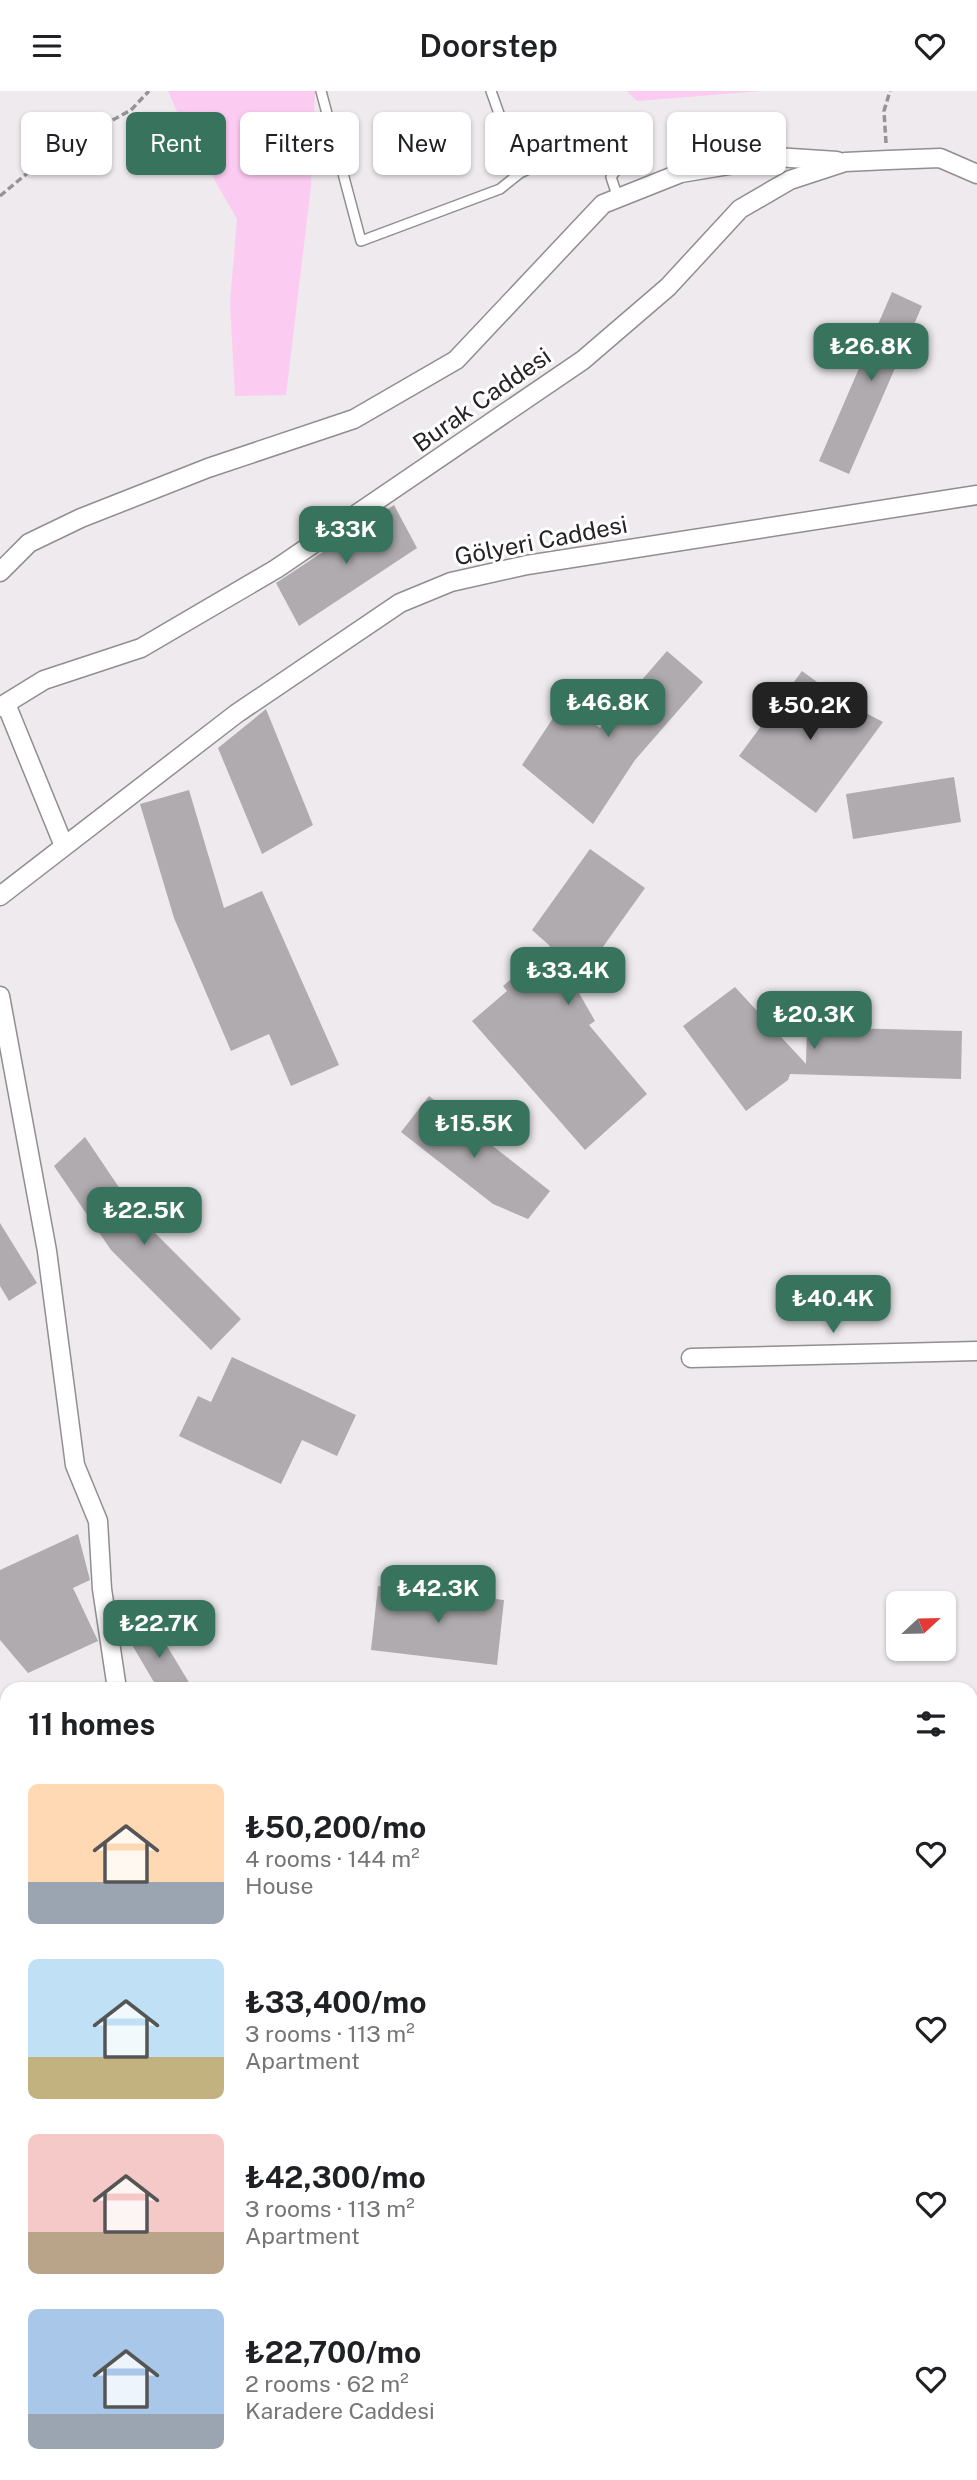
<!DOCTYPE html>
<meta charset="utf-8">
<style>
:root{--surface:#fff;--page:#f6f6f6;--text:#202124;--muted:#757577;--accent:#38735d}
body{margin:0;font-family:"Public Sans",sans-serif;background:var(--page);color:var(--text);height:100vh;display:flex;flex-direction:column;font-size:26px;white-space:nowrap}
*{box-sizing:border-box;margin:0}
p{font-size:23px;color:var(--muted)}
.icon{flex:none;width:38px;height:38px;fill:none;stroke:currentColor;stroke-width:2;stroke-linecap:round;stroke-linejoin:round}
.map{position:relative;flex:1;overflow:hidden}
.drawer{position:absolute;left:0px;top:1591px;width:978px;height:800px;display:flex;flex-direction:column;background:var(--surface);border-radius:21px 21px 0 0;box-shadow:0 2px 5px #0004}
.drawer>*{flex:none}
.guide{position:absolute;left:21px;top:21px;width:936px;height:63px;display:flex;gap:14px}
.needle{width:46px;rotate:68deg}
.fabs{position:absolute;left:886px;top:1500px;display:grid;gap:14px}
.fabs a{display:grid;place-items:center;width:70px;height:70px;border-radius:10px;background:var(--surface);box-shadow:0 2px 5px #0004;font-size:35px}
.price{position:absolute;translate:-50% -60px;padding:0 16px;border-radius:14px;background:var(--accent);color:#fff;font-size:23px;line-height:46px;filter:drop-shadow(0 2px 4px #0008)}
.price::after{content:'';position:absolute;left:50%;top:42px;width:21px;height:16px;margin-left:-10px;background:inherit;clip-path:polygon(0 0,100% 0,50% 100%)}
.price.selected{background:#222;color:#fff}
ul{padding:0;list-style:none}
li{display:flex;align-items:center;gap:21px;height:175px;padding:0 28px}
li span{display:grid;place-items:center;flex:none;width:196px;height:140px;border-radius:10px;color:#555}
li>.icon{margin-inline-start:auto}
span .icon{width:84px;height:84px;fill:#fffc;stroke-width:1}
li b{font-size:30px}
h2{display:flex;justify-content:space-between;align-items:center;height:84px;padding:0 28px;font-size:30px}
.chip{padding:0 24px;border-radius:10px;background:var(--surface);box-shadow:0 2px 5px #0004;font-size:24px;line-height:63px}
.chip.selected{background:var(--accent);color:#fff}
header{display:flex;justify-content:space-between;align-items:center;height:91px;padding:0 28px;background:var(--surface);font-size:32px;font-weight:600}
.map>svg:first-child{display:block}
.green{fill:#fccbf1}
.building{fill:#afabae}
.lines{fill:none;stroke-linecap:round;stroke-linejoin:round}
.lane-casing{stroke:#918d90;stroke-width:12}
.street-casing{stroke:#918d90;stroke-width:21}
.path{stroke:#969396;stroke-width:3.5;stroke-dasharray:7 3.5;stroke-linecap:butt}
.lane{stroke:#fff;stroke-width:9}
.street{stroke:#fff;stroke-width:18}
.labels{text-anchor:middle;stroke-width:6;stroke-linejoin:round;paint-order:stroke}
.street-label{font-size:24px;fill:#252325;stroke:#fff}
</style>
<header><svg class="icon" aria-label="menu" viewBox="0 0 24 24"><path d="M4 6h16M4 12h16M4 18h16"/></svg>Doorstep<svg class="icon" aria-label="heart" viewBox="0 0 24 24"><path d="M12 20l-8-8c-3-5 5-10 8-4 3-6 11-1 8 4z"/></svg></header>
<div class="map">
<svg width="977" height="2389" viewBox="0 0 977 2389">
<rect width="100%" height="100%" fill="#eeeaed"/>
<path class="green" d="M168,0H315L311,95L286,304L235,305L230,212L237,128L183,34Z
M627,0H761L637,10Z"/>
<path class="building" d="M892,201L922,215L849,383L819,370Z
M394,414L417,457L299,535L276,492Z
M667,560L703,591L635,669L593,733L522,674L565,609L600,637Z
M802,580L843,610L883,631L816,722L739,665Z
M266,618L313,734L262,763L218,657Z
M954,686L961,731L853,748L846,703Z
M189,699L224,817L262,800L339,974L291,995L269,943L231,960L174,827L140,713Z
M590,758L645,797L575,895L595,930L589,934L647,1003L585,1059L472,930L507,900L503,895L550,855L532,839Z
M735,896L806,973L807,936L962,940L961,988L790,983L788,989L746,1020L683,935Z
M429,1005L550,1100L528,1128L493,1113L401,1041Z
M85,1046L139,1126L241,1228L211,1259L111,1159L54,1075Z
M0,1132L37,1192L9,1210L0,1195Z
M232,1266L356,1324L337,1365L302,1349L281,1393L179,1345L198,1305L211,1311Z
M78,1443L90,1489L73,1497L98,1550L28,1582L0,1549V1479Z
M378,1495L504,1509L497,1574L371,1559Z
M153,1532L193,1598H158L128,1547Z"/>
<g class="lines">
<defs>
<path id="lane" d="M321,0L361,150L500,98L520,82L552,67L622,43L629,45C637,61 620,73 611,86L618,107
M491,0L520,82"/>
<path id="street" d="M0,481L29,452L81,427L208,377L354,328L456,269L603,113L681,82L776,66L837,70
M6,613L64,755
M0,616L44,589L141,557L276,478L583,269L668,196L740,118L790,89L845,71L888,69L940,67L977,83
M0,805L236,623L400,512L451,491L527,474L977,404
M0,905L47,1160L75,1374L98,1430L102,1498L117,1598
M691,1267L977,1260
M0,1789L7,1792
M971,1833L977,1835
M239,2384L240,2389"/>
</defs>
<use href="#lane" class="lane-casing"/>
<use href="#street" class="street-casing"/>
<path class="path" d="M886,52L884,20L890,0
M0,105L49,64L131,19L149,0
M0,2186L7,2179"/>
<use href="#lane" class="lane"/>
<use href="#street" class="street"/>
</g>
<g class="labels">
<g class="street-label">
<text transform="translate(482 309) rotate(-35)" y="8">Burak Caddesi</text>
<text transform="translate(541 450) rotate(-11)" y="8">Gölyeri Caddesi</text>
</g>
</g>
</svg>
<div class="fabs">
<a><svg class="needle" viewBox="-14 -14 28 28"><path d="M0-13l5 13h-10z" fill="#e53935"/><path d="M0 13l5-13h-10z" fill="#757577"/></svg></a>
</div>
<b class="price" style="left:871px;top:292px">₺26.8K</b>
<b class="price" style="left:346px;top:475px">₺33K</b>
<b class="price" style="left:608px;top:648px">₺46.8K</b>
<b class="price selected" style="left:810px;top:651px">₺50.2K</b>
<b class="price" style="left:568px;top:916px">₺33.4K</b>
<b class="price" style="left:814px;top:960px">₺20.3K</b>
<b class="price" style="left:474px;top:1069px">₺15.5K</b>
<b class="price" style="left:144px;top:1156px">₺22.5K</b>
<b class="price" style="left:833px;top:1244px">₺40.4K</b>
<b class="price" style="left:438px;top:1534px">₺42.3K</b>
<b class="price" style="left:159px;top:1569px">₺22.7K</b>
<div class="guide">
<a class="chip">Buy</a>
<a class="chip selected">Rent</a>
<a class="chip">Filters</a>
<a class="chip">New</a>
<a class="chip">Apartment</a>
<a class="chip">House</a>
</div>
<section class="drawer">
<h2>11 homes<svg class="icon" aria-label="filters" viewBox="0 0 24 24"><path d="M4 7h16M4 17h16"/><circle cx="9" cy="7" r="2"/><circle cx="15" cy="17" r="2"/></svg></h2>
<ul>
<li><span style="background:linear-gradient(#ffd9b3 70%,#9aa5b1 0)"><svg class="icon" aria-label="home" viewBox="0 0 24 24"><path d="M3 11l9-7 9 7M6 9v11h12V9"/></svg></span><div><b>₺50,200/mo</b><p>4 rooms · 144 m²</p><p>House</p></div><svg class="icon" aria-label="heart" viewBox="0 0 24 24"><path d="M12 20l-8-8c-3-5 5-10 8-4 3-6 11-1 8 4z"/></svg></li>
<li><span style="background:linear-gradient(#bfe0f5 70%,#c2b280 0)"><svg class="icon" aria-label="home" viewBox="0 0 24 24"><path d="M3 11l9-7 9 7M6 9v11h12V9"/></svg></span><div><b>₺33,400/mo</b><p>3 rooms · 113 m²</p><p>Apartment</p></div><svg class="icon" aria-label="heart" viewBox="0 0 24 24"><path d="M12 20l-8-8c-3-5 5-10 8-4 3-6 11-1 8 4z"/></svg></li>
<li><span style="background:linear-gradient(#f6c9c9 70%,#b9a48a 0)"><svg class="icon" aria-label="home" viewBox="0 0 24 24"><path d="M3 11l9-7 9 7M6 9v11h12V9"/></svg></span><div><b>₺42,300/mo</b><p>3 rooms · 113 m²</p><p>Apartment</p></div><svg class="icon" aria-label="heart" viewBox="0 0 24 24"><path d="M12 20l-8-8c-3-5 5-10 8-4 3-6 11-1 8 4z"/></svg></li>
<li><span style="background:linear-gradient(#a9c7e8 75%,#9aa5b1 0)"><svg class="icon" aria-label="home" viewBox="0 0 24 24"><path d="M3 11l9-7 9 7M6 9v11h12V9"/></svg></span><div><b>₺22,700/mo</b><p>2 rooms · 62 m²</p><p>Karadere Caddesi</p></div><svg class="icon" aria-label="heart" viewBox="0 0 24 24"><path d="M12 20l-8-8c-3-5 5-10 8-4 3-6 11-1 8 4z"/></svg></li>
</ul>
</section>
</div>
